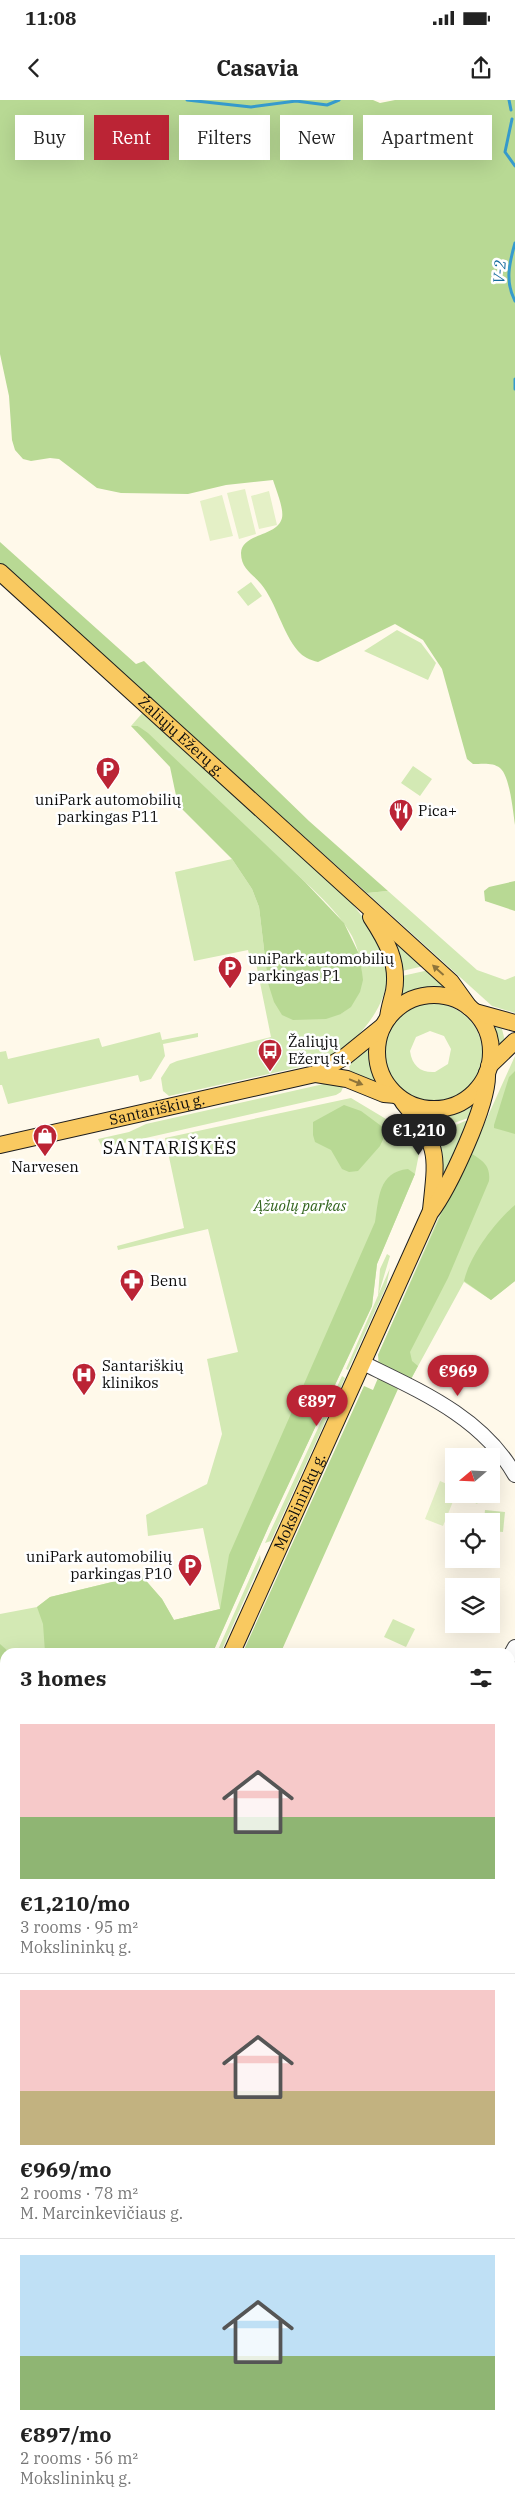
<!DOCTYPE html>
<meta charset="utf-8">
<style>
:root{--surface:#fff;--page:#f2f2f2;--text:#222;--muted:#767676;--line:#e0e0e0;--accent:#bb2435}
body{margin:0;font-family:"IBM Plex Serif",serif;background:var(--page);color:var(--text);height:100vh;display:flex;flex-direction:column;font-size:19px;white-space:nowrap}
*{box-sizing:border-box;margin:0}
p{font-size:16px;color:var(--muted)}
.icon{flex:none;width:28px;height:28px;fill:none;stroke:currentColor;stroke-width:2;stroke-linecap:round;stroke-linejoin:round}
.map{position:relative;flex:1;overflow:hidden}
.side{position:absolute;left:0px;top:1548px;width:515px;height:866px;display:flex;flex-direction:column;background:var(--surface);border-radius:15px 15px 0 0;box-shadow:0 5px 20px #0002}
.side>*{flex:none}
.hud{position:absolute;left:15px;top:15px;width:485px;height:45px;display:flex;gap:10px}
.needle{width:32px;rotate:251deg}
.fabs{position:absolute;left:445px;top:1348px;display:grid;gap:10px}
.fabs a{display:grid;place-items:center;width:55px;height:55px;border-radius:0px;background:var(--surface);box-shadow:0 5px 20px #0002;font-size:25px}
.price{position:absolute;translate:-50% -42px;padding:0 11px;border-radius:18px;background:var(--accent);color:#fff;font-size:16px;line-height:32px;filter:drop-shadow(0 1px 2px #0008)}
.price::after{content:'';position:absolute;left:50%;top:30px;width:15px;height:11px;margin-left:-8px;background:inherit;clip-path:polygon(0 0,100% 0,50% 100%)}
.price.current{background:#222;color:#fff}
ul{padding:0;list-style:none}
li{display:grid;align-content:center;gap:10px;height:265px;padding:0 20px}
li+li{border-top:1px solid var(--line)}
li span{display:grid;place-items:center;height:155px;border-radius:0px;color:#555}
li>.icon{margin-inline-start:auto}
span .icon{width:90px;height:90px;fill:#fffc;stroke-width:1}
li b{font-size:21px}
h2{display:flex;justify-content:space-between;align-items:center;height:60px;padding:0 20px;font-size:21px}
.chip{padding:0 18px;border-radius:0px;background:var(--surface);box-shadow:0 5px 20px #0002;font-size:18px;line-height:45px}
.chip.current{background:var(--accent);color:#fff}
.status{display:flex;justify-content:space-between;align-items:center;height:35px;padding:0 25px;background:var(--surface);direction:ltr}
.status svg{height:14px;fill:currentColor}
header{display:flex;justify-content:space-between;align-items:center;height:65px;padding:0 20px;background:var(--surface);font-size:22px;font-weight:800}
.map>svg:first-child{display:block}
.green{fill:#d3e9b4;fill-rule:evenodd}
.forest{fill:#b8d994}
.pitch{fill:#e4f0c6}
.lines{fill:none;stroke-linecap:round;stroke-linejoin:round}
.stream{stroke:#369bcd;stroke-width:3}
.minor-casing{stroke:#3f3f3f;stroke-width:16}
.major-casing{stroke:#1d1d1d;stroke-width:18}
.highway-casing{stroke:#1d1d1d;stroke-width:22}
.minor{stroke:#fff;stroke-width:14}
.major{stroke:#f9c960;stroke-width:16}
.highway{stroke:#f59152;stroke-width:20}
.oneway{fill:#8e743a}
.labels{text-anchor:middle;stroke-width:5;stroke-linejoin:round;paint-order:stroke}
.street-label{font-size:15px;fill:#0c0c0c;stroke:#fff}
.poi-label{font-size:15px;fill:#0c0c0c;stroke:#fff;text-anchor:start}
.park-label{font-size:15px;font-style:italic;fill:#30631c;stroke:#fff}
.water-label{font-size:16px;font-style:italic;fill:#156b9d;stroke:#fff}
.quarter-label{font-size:18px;letter-spacing:1px;fill:#0c0c0c;stroke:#fff}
</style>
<div class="status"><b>11:08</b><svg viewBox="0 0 49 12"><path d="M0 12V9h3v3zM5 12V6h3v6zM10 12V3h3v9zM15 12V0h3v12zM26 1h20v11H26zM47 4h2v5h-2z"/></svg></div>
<header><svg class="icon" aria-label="back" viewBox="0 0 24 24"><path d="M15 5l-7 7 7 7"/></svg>Casavia<svg class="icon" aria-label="share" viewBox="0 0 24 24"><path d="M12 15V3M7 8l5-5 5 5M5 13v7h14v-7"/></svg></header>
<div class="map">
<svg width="515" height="2413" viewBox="0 0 515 2413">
<rect width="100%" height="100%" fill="#fff9ea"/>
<path class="green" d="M251,482L262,496L248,506L237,492Z
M397,530L421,543L436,563L428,580L364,551Z
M145,610L343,792C356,808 385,844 387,864C392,904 358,941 327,961L169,996L163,991L161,978L170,964L177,961L271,937L255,858H250L248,850L194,861L175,772L232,759L252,789L259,807L268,883L341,914C368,895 365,863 352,836C338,809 299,777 277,756C230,713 184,669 138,626H131Z
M413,666L432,679L420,696L401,683Z
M388,791L477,870L505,880L515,876V913L492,906L367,793Z
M392,837L424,866L402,871Z
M429,870L450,891L425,889L399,898L402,876Z
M431,902C453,904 473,916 480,938C485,955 481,974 468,987C460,997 447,1002 435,1003C369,1006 362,910 431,902ZM430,931L444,936L451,949L448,964L435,972C421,973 412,966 410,951L416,937Z
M489,925L502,929L505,941L496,948Z
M160,932L162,940L198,933V937L163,944L165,956L151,979L140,982L138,975L8,1004L2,985H0V952L6,951L8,959L99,938L102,947Z
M368,947L369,963L376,984L350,973L349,963Z
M515,956V1181L491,1200L464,1182L411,1279L378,1262V1255L478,1028L482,1029Z
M328,983L344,985L341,992L336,995L106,1047H102L98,1039L129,1032L146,1024Z
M351,998L411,1034L416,1040L419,1054L415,1074L377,1164L372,1206L268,1428L213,1552H5V1776L0,1778V1514L37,1507L50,1497L141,1475L162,1499L174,1520L220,1509L203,1428L148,1436L146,1415L207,1384L222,1334L207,1259L238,1252L208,1129L118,1150L117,1146L184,1128L165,1038Z
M476,999L471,1017L434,1030L424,1016L454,1012Z
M465,1021H469L442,1080L435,1034Z
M387,1154L390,1156L378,1196L380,1169Z
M390,1168L386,1187L348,1270L346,1269Z
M342,1276L345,1278L271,1441L265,1443Z
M485,1410L505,1412L503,1432L491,1431V1421H484Z
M260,1455L261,1462L221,1552H217Z
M393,1519L415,1529L406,1547L384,1537Z
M515,1714V1969L510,1967V1718Z
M5,1804V1892H0V1805Z
M510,1978L515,1980V2015L510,2016Z
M510,2043H515V2077L510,2076Z
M510,2202L515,2203V2230H510Z
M225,2409H277L275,2413H225Z
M281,2409H492L491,2413H288Z"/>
<path class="forest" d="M0,0H373L380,3L395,0H515V725C513,712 510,676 500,668C493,662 481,664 473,664L467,659L442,569L423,540L395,524L318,562C310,560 303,557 298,551C282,532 277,504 261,484C253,474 241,469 241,453C242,433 277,437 282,418C284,408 276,390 273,380L226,385L188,394L121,393L97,388L59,359L50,358L31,361L23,359L15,350L12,340L9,296L0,254Z
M0,442L136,564L144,561L309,721L388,791L367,793L0,463Z
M131,626H138L148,633L305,782L344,823L360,856L363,880L360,892L351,907L341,914L326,919L293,920L282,915L274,902L268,883L259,807L252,789L232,759L178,705L170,667Z
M515,781V811L485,801L484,791L489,787Z
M515,971V1034L494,1028V1025L509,977Z
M344,1005L361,1011L384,1028L385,1035L380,1046L358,1071L349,1072L342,1069L331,1050L315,1042L313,1035V1022Z
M469,1052C481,1060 491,1064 489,1081L448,1178L410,1252L412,1261L418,1266L411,1279L380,1264L378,1255Z
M408,1069L415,1074L377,1164L372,1206L268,1428L213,1552H45L43,1524L37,1507L50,1497L141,1475L162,1499L174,1520L220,1509L229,1455L375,1122C379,1099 378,1072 408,1069Z
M515,1105V1181L491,1200L464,1181C470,1155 495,1122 515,1105Z
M378,1278L398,1289L281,1552H243L364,1286L373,1290Z
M0,1544L9,1552H5V1569L0,1574Z
M5,1629V1776L0,1778V1635Z
M515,1714V1854L510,1856V1718Z
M0,1892H5V1963L0,1962Z
M513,2015L515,2043H510V2016Z
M0,2037L5,2038V2195L0,2196Z"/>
<path class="pitch" d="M245,389L256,434L239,439L227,393Z
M269,391L277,425L259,429L251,396Z
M222,395L233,436L210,441L200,401Z
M453,1364H454V1385L445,1380Z
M440,1381L454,1387V1394H456L443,1426L425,1419Z
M464,1394H484L477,1404L463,1396Z"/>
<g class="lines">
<path class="stream" d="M187,0L251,7L296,1L327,5L339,0
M509,0L511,10
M512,19L505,52L515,66
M515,143C509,164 505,182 515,201
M515,279V289"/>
<defs>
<path id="minor" d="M363,1263C420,1291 482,1317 515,1375
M510,1556L515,1547
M510,1972L515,1974
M510,2397L515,2398
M218,2409L219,2413
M41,2413L62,2409"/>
<g id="major">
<path id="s1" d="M0,472L451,882L469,907"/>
<path d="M371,817C386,840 399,862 394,891C392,900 389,908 388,918"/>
<circle cx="434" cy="952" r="57"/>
<path d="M475,912L515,923"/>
<path d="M489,966L515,941"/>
<path d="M316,974L347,979L384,994L396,995"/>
<path d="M403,1002C440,1047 437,1053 431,1110"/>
<path id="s2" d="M0,1045L315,974L346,956L383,926"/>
<path id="s3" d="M232,1552L430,1113C449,1088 489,1003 487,973"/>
</g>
<path id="highway" d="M0,1987L5,1988
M0,2011L5,2012
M510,2084L515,2085
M510,2115L515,2116"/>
</defs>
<use href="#minor" class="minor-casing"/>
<use href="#major" class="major-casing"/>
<use href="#highway" class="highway-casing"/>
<use href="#minor" class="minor"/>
<use href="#major" class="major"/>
<use href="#highway" class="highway"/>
</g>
<defs><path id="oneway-solid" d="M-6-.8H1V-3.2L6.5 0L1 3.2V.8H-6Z" transform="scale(1.25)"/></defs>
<g class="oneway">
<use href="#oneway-solid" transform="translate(438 870) rotate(-138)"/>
<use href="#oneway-solid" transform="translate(356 982) rotate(22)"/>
</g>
<defs>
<symbol id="parking-pin" viewBox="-11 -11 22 30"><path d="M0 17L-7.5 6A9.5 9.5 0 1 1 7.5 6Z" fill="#bb2435" stroke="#fff"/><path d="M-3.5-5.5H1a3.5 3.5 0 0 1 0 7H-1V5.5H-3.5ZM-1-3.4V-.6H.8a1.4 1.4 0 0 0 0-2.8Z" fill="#fff"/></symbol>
<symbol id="restaurant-pin" viewBox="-11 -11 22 30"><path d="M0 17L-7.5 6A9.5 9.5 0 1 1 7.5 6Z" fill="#bb2435" stroke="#fff"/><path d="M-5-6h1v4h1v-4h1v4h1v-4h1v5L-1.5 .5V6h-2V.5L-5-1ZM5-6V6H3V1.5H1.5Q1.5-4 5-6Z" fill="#fff"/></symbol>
<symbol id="bus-pin" viewBox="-11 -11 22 30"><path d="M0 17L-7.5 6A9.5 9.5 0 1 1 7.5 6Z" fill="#bb2435" stroke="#fff"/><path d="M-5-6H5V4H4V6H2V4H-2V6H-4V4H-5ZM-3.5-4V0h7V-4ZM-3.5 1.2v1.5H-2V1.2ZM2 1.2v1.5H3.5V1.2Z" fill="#fff"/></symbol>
<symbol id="shop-pin" viewBox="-11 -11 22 30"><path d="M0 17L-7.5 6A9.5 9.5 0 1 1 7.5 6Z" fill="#bb2435" stroke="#fff"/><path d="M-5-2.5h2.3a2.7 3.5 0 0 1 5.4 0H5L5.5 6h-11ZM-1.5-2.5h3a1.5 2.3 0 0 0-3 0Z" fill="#fff"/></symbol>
<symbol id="pharmacy-pin" viewBox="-11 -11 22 30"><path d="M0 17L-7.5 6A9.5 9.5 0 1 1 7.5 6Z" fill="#bb2435" stroke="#fff"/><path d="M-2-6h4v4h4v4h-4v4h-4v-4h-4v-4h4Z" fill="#fff"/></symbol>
<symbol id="hospital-pin" viewBox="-11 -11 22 30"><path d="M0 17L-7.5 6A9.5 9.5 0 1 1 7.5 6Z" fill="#bb2435" stroke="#fff"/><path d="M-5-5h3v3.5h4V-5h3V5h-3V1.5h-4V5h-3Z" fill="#fff"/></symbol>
</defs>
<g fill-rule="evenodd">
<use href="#parking-pin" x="94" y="655" width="28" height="38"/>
<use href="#restaurant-pin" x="387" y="697" width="28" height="38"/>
<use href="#parking-pin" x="216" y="854" width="28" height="38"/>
<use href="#bus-pin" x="256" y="937" width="28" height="38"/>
<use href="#shop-pin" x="31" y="1022" width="28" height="38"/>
<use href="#pharmacy-pin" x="118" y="1167" width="28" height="38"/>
<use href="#hospital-pin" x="70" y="1261" width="28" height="38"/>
<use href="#parking-pin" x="176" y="1452" width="28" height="38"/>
</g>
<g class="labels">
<g class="street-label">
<text dy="5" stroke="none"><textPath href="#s1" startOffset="245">Žaliųjų Ežerų g.</textPath></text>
<text dy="5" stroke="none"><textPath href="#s2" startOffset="161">Santariškių g.</textPath></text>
<text dy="5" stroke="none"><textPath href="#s3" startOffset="165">Mokslininkų g.</textPath></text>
</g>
<g class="poi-label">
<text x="108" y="705" text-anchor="middle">uniPark automobilių<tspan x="108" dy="17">parkingas P11</tspan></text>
<text x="418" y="716">Pica+</text>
<text x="248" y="864">uniPark automobilių<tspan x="248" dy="17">parkingas P1</tspan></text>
<text x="288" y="947">Žaliųjų<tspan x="288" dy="17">Ežerų st.</tspan></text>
<text x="45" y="1072" text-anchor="middle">Narvesen</text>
<text x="150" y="1186">Benu</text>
<text x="102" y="1271">Santariškių<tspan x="102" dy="17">klinikos</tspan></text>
<text x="172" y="1462" text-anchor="end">uniPark automobilių<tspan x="172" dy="17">parkingas P10</tspan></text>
</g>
<g class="park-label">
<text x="300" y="1111">Ąžuolų parkas</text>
</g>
<g class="water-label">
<text transform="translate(499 172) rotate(-86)" y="6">V-2</text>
</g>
<g class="quarter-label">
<text x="170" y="1054">SANTARIŠKĖS</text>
</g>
</g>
</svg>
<div class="fabs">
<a><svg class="needle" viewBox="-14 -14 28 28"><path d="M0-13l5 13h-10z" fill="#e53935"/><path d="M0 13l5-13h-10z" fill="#767676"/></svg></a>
<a><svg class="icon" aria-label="locate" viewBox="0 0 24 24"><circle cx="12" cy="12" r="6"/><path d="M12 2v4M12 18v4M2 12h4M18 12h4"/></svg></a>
<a><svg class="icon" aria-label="layers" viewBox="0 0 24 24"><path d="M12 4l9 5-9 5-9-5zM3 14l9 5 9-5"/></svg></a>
</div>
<b class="price current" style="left:419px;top:1056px">€1,210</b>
<b class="price" style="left:458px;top:1297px">€969</b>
<b class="price" style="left:317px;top:1327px">€897</b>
<div class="hud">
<a class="chip">Buy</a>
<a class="chip current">Rent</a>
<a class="chip">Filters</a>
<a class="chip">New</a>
<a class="chip">Apartment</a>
</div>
<section class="side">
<h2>3 homes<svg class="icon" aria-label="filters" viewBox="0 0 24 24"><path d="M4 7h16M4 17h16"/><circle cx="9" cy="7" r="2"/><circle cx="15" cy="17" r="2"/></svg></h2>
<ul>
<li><span style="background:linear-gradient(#f6c9c9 60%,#8fb573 0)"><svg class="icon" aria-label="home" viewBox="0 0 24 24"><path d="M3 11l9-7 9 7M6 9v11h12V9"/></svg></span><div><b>€1,210/mo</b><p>3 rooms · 95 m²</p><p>Mokslininkų g.</p></div></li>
<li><span style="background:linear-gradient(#f6c9c9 65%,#c2b280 0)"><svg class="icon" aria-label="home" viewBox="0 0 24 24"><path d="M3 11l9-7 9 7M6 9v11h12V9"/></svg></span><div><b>€969/mo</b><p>2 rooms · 78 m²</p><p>M. Marcinkevičiaus g.</p></div></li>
<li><span style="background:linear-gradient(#bfe0f5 65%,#8fb573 0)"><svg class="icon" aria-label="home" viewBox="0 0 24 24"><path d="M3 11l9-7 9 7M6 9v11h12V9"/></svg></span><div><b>€897/mo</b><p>2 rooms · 56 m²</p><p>Mokslininkų g.</p></div></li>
</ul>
</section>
</div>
